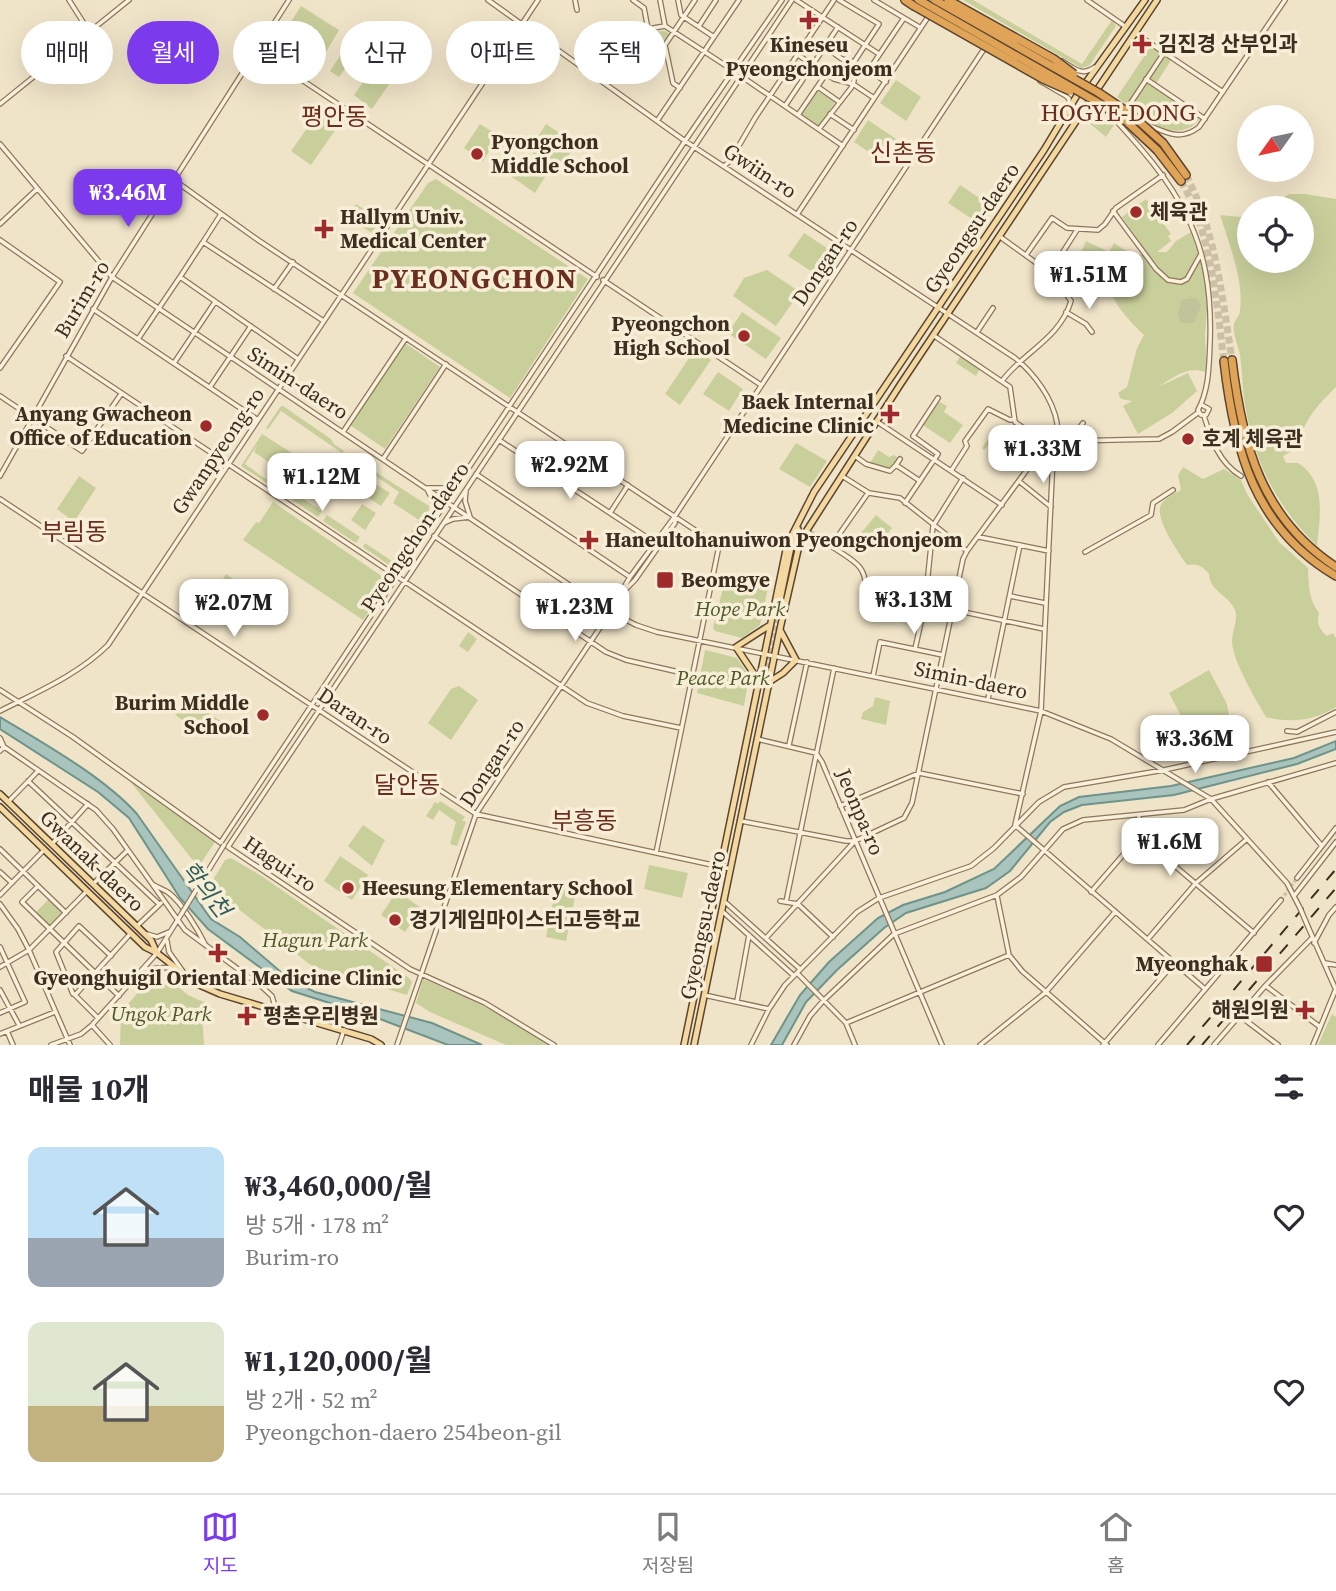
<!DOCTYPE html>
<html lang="ko">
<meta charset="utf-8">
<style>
:root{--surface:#fff;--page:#f2f2f3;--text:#2b2b33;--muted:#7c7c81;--line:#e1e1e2;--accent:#7c3aed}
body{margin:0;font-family:"Source Serif 4","Noto Sans KR",serif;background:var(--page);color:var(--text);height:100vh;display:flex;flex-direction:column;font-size:26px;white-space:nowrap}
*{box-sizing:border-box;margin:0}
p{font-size:23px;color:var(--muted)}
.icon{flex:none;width:38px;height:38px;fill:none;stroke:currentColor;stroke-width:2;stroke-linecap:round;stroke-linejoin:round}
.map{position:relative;height:1045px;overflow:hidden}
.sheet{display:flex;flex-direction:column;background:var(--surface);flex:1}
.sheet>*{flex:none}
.top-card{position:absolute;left:21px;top:21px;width:700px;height:63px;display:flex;gap:14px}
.needle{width:46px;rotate:237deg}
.buttons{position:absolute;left:1237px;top:105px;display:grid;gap:14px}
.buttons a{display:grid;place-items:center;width:77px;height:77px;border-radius:50%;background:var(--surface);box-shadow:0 7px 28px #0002;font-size:35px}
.price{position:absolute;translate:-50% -60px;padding:0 16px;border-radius:14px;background:#fff;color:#222;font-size:23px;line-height:46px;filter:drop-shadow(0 2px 4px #0008)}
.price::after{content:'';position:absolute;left:50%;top:42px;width:21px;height:16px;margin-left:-10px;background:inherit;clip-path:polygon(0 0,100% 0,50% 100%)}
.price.selected{background:var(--accent);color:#fff}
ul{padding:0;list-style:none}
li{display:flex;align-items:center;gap:21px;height:175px;padding:0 28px}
li span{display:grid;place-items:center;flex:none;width:196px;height:140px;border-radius:14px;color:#555}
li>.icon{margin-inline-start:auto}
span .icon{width:84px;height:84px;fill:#fffc;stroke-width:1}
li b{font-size:30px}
h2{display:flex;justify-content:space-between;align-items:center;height:84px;padding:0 28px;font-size:30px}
.chip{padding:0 24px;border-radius:32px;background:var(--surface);box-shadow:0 7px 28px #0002;font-size:24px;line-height:63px}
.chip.selected{background:var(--accent);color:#fff}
.tabs{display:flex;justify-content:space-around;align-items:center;height:98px;border-top:2px solid var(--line);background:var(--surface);font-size:19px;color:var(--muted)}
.tabs a{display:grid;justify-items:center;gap:4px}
.tabs .selected{color:var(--accent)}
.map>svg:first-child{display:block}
.green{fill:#c9cf9b}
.cemetery{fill:#bfc49a}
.water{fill:#a9c4bc;stroke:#6f938a;stroke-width:2}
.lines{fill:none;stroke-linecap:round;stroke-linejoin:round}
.minor-tunnel{stroke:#ccc0a6;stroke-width:3.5;stroke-dasharray:3.5 2;stroke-linecap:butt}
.major-tunnel{stroke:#ccc0a6;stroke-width:5;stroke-dasharray:5 2.5;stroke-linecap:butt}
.highway-tunnel{stroke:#ccc0a6;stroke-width:7;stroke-dasharray:7 3.5;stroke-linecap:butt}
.minor-casing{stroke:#8d765c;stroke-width:6}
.major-casing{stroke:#5b4430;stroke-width:8}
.highway-casing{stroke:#5b4430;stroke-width:10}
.minor{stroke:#faf1dc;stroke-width:3.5}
.major{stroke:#f3d9a0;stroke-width:5}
.highway{stroke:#e0a458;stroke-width:7}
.rail{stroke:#3d2e20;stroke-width:2;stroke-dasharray:12 12;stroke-linecap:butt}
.minor-bridge-casing{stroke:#8d765c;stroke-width:6;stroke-linecap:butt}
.highway-bridge-casing{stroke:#5b4430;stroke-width:10;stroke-linecap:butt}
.minor-bridge{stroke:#faf1dc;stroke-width:3.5}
.highway-bridge{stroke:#e0a458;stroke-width:7}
.poi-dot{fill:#9e2a2b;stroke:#f7eed8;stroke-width:2.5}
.labels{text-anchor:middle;stroke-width:7;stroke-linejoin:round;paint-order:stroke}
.poi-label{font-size:21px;font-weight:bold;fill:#3d2e20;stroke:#f7eed8;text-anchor:start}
.street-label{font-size:21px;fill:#3d2e20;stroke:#f7eed8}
.park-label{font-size:21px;font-style:italic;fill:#4d5a26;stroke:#f7eed8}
.water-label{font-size:23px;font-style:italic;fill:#2f5d5a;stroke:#f7eed8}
.quarter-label{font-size:24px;fill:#6b2e1e;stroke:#f7eed8}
.district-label{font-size:28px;font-weight:bold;letter-spacing:2px;fill:#6b2e1e;stroke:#f7eed8}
</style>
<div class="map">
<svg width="1336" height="1045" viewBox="0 0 1336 1045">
<rect width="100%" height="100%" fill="#f0e4c8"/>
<path class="green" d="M963,0H973L1082,64L1112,20L1116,26L1089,66L1081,68Z
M301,6L339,30L323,57L284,33Z
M665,31L671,35L664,45L666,52L651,53L649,32Z
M352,38L362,45L339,77L330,71Z
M1151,46L1171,60L1154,87L1200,119C1174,149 1141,114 1117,97Z
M372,70L390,83L372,109L354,95Z
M896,80L921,97L906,121L880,103Z
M816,90L835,102L819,127L800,115Z
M1089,110L1114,125L1106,137L1083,118Z
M318,113L338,126L311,165L291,151Z
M868,120L896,139L882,161L854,142Z
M480,124L499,136L483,161L464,148Z
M546,124L576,144L559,170L529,151Z
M522,154L548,172L535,193L509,175Z
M436,179L588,279L510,398L353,293L428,183Z
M960,185L993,207L981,225L948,203Z
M1289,194H1305L1336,199V387C1317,406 1303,420 1298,448L1283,456L1286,463H1298C1327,482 1320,516 1317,546C1277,506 1256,466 1246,410C1242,392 1243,374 1240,356C1239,347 1232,334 1234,324C1235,319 1240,316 1240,310C1244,281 1229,243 1220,215L1240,217L1249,214L1250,261H1302V208H1267Z
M1146,199L1171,234L1168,236L1171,241L1157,252H1167L1176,241L1191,232L1205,274L1208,299L1205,334L1207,372C1185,366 1176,376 1158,387L1188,373L1197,391L1172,413L1138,434L1123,406L1132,401L1121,399L1118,393L1127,387L1137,348L1144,335C1128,319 1113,305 1108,282L1080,270L1078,260L1086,241L1109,252L1114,243C1126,251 1134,257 1148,254L1122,217Z
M356,204L380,220L372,233L347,218Z
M804,233L833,252L817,275L788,256Z
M767,270L800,292L776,326L733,296L744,278Z
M742,312L781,338L766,359L728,333Z
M405,343L440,367L385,449L350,425Z
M695,349L711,360L680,405L665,394Z
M961,355L981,367L976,376L956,363Z
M718,372L743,389L729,411L703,394Z
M938,401L947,406L944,412L963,425L950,443L921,424Z
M283,406L331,439L334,444L344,451L342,453L281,411L268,429L266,428L280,407Z
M995,430L1006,438L998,450L989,444L984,450L982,448Z
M262,434L292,453L280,470L254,452L257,445L245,464L273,484L276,481L322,511L318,517L241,466Z
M796,443L827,461L810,487L779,469Z
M878,450L889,457L894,455L899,459L891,470L870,463Z
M363,464L429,506V510L392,567L363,547L365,543L392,561L419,520L393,503L399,492L361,466Z
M349,467L357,472L355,486L353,487L336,476V473Z
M1183,467L1203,479L1224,469L1241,480L1247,494L1279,542L1308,568C1309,584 1308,599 1319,613C1316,623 1320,630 1327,636L1333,633L1336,638V707C1314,721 1290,723 1266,717C1256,700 1232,660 1232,641C1232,633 1237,622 1236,613C1232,596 1209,592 1209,574C1202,566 1198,563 1187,565C1179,553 1152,516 1162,503C1165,498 1175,493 1181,490L1178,475Z
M79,476L96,488L74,522L57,509Z
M363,476L390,493L381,506L361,493Z
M273,502L389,581L363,620L243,540L256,522L259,523Z
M362,504L376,513L365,530L351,520Z
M327,515L360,537L356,543L323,521Z
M876,515L892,528L877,547L861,533Z
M226,574L242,585L237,593L243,598L240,602L218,587Z
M731,580L768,588L760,625L742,638L715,631L713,628L723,588L729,589Z
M468,632L477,639L468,652L459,646Z
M705,650L737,658L749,676L744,706L697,693Z
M1209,670L1227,704L1229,715L1191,735L1169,693Z
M459,686L478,700L451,740L428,723L451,689Z
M875,697L890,701L886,725L861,719L863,712L873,706Z
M187,698L226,725V730L205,735L175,715Z
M129,780L215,842L199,866L191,858Z
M440,801L465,817L462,820L466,822L457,846L450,844L456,822L439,810L433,820L426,816L435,802L438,804Z
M363,825L385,840L372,866L348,846Z
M340,856L368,875L352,900L324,881Z
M231,858L260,875L409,978L412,982L407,995L312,966L219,894L210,885L225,860Z
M649,865L688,873L682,898L644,889Z
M556,887L576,893L566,941L546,937Z
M397,891L421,908L405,932L381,915Z
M49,899L63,913L50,927L35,913Z
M155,973H161L188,995L208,1004L202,1013L204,1045H120L121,1012Z
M423,979C469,998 511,1018 552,1045H506L430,1012L416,1003Z
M1332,1014L1336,1017V1045H1318Z"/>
<path class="cemetery" d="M1192,298L1198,300L1201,306L1194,323H1181L1178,314L1181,300Z"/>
<path class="water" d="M0,717C43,743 104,777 137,814L211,919L240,937L289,979L315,992L432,1023L482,1045H448L380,1019L292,991L208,929L180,898L129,818L98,792L0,729Z
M1336,741V749L1297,764L1174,795L1082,805L1064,812L1050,822L1010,871L986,888L906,913L884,928L837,970L806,1002L782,1045H771L800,995L829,962L878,918L903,905L945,892L994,869L1060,806L1079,797L1171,786L1294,758Z"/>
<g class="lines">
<path class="minor-tunnel" d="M1281,900L1297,878"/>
<path class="major-tunnel" d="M761,689L777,615"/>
<path class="highway-tunnel" d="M1186,175C1216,232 1222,296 1232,360
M1181,181C1212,234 1216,301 1224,361"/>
<defs>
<path id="minor" d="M69,0L90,33
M488,0L685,141L1015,358C1034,373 1053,399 1057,423C1058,434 1055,446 1053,457L1041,711L1015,825L1205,989
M575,0L577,10
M633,0L644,8L648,29L665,26
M660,0L665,26L734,71
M678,0L681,15L714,37
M796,0L879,54
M874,0L921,28
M1087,0L1126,27
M930,2L963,20
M699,26L716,0
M1135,33L1223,92
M825,47L842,59L854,62
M257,50L597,277
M798,55L834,79L853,84L874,98
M1062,61C1074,68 1082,77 1095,67
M741,76L843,146
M1146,79L1205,119
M1040,81L1066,96L1069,99V106
M886,82L874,74L873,64L904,18
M818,87L838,101
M1082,87L1132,118
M680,88L673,83L665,45L695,0
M0,104L129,0
M785,106L838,27
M1126,110L1164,53
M1107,111C1177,186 1214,235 1210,343C1209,366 1209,390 1198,410L1201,415H1206L1209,409L1202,405
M830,114L854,130
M798,115L826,74
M657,121L739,0
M1146,124C1165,132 1180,142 1199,127L1285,0
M819,129L851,88L854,81V62L879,24L839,0
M0,144L112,277L605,609L636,625L657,632L1041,711L1111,739L1211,799L1287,883L1300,908
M724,166L730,161L755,118L834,0
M174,180L258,240L719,546L656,853
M1113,211L1156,269L1168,280L1181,282L1187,279L1201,254
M798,213L928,17
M221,214L203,242L322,320
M0,224L37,189
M999,236L1053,275L1071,301C1060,339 1022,353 1002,381
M0,240L60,282L0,368
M1026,255L1052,218L1067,228L1098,230L1105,224L1116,208L1163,175
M1050,272L1077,230
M180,277L203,242
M603,280L761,385
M274,289L293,262
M93,309L258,420
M1066,312L1086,324L1092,332
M977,332L993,308
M933,335L1010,387L1015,422L1022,427L1054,441
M138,339L180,277L298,359
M66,356L587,703L623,716L681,728
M174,363L215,302
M210,387L251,326
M0,396L82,451L121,394
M1204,416C1211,439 1219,463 1241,476
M876,421L1002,505
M343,432L406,338
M499,440L654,542
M1069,441L1083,423
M855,456L866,464L890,471L896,465L920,481
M383,459L446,364
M896,465L900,459
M951,471L967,446L965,441L988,409L1010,420L1014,419
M549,472L567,444
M476,474L630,577
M0,476L112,277L289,0
M842,476L869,493L900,498L967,551
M1020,482L1051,507
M427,488H447L457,484
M427,489L436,507L435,518
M0,499L476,814L731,869
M905,503L938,454L913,436L938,398
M610,513L628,485
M444,523L453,519L470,517L465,501L466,490
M806,531L831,546L868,493
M434,536L606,652L626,660L692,675
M979,537L1049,551
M831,546C853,561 869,565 865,595L924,608
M1085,552L1151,515L1153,503L1173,490
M624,591L635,580L675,523V516
M1010,596L1045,603
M926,604L1044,629
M915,649L925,604L933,526L963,478
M873,676L880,642L943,655
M0,690L73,737L221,843
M988,699L1020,545
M0,711C37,692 78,675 108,645L538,0
M1287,731L1297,732L1336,712
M0,738L4,747L0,751
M757,739L816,753L822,762L942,1045
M0,744L96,810L113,829L185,930L261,986L272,996L276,1010
M789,745L807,662
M28,781L159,904
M1268,782L1322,846
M8,802L38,771
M840,806L919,773L1023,794
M1139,816L1140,839
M741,821L846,841H855L904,818L912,803L963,559L967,551L1046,444L1069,441L1159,439L1172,432L1199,412
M221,842L685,141L782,0
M52,844L88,804
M228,847L792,0
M228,847L410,969L485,1003L554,1045
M0,849L66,913
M0,872L12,883
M1297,878L1336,828
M93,884L128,850
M154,885C159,888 165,890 169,893C182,903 198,930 205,944
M38,886L22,902L119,996
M1091,892L1136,840L1143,839L1254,933
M0,895L44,850
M997,896L1009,955L1022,971L1107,1045
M1294,896L1336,842
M724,901L800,969
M780,901L798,904L833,937
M786,902L834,668
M0,904L18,929L29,950L70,1045
M722,911L793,975
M137,926L161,903
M1309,929L1336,990
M147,934L157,937L169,932
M766,938L855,841
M1148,939L1196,883L1247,839
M167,941L169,952L184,973
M1314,943L1329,915L1336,907
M0,947L25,1002L0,1013
M111,956L79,926L56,952L73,994H76L131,933
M1325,963L1336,965
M0,967L29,950L87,891
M145,969L175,967
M797,973L846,1023L855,1045
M43,984L65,975
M1266,986L1320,1027
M0,990L19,1025
M75,995L98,1018
M704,995L769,1009
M737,1001L749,935
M1240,1016L1278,1045
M846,1023L1009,955
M92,1025L110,1045
M7,1031L13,1045
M0,1034L55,1012
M51,1045L81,1034L92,1025L157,953L182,913
M339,1045L344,1030
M397,1045L476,814L603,623L630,577L675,516L986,46
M751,1045L769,1009L785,985L857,912L879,898L971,866L994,848L1039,802L1064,787L1164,770L1336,732
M794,1045L810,1016L823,1001L894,934L997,895L1021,877L1063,829L1083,820L1184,810L1211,799L1336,763
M980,1045L1046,992L1115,912
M1103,1045L1174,963
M1158,1045L1281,900
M1214,1045L1266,985L1312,938
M1313,1045L1335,991"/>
<path id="major" d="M777,615L791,547L798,529
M769,682L783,673L796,660L780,630
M760,683L736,647L770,625
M0,794L151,940L157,953
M0,807L145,947L157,953L195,983L220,994L371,1039L381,1045
M684,1045L787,545L814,492L1044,150L1079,92L1145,0
M694,1045L780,629L798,550L807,530L900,385L1157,0"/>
<path id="highway" d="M905,0L914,6
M1163,143L1186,175
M1157,150L1181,181
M1232,360C1242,444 1261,518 1336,567
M1224,361C1234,449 1254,528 1336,576"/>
</defs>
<use href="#minor" class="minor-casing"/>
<use href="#major" class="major-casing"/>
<use href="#highway" class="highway-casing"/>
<use href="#minor" class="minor"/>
<use href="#major" class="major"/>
<use href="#highway" class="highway"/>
<path class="rail" d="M1187,1045L1336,869
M1202,1045L1336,888"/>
<defs>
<path id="minor-bridge" d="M1300,908L1309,929
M182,913L224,845"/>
<path id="highway-bridge" d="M919,0L1104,106L1126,121L1157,150
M935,0L1099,93L1132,115L1163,143
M948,0L1054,59L1074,74
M914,6L1043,79L1070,91"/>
</defs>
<use href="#minor-bridge" class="minor-bridge-casing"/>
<use href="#highway-bridge" class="highway-bridge-casing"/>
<use href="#minor-bridge" class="minor-bridge"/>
<use href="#highway-bridge" class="highway-bridge"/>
</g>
<g class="poi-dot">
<path d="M805.5 9.5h7v7h7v7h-7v7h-7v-7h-7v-7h7z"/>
<path d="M1138.5 33.5h7v7h7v7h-7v7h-7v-7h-7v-7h7z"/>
<circle cx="477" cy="154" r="7"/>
<circle cx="1136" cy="212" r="7"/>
<path d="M320.5 218.5h7v7h7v7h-7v7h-7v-7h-7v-7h7z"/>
<circle cx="744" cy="336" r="7"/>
<path d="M886.5 403.5h7v7h7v7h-7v7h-7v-7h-7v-7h7z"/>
<circle cx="206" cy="426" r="7"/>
<circle cx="1188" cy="439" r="7"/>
<path d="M585.5 529.5h7v7h7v7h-7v7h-7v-7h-7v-7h7z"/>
<rect x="656" y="571" width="18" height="18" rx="3.5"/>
<circle cx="263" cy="715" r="7"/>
<circle cx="348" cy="888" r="7"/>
<circle cx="395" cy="920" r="7"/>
<path d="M214.5 942.5h7v7h7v7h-7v7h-7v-7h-7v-7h7z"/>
<rect x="1255" y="955" width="18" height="18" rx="3.5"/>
<path d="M1301.5 999.5h7v7h7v7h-7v7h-7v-7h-7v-7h7z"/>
<path d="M243.5 1005.5h7v7h7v7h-7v7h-7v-7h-7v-7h7z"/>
</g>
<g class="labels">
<g class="poi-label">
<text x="1158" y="51">김진경 산부인과</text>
<text x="809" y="52" text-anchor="middle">Kineseu<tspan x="809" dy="24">Pyeongchonjeom</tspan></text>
<text x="491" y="149">Pyongchon<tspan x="491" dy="24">Middle School</tspan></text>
<text x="1150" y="219">체육관</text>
<text x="340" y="224">Hallym Univ.<tspan x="340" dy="24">Medical Center</tspan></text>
<text x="730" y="331" text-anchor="end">Pyeongchon<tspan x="730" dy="24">High School</tspan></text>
<text x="874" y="409" text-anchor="end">Baek Internal<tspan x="874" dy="24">Medicine Clinic</tspan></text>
<text x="192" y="421" text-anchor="end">Anyang Gwacheon<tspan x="192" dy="24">Office of Education</tspan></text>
<text x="1202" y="446">호계 체육관</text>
<text x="605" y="547">Haneultohanuiwon Pyeongchonjeom</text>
<text x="681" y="587">Beomgye</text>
<text x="249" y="710" text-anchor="end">Burim Middle<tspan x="249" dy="24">School</tspan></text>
<text x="362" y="895">Heesung Elementary School</text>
<text x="409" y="927">경기게임마이스터고등학교</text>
<text x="1248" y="971" text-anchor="end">Myeonghak</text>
<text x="218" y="985" text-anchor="middle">Gyeonghuigil Oriental Medicine Clinic</text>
<text x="1289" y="1017" text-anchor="end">해원의원</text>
<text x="263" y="1023">평촌우리병원</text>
</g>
<g class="street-label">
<text transform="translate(760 171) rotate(33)" y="7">Gwiin-ro</text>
<text transform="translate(972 228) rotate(-56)" y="7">Gyeongsu-daero</text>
<text transform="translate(825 262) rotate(-56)" y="7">Dongan-ro</text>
<text transform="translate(82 299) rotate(-59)" y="7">Burim-ro</text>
<text transform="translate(298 383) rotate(33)" y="7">Simin-daero</text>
<text transform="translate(218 451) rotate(-56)" y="7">Gwanpyeong-ro</text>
<text transform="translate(415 537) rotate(-56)" y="7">Pyeongchon-daero</text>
<text transform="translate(971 680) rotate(12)" y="7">Simin-daero</text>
<text transform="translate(355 716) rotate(34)" y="7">Daran-ro</text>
<text transform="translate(492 763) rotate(-57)" y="7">Dongan-ro</text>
<text transform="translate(860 812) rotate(67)" y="7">Jeonpa-ro</text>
<text transform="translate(92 861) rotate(44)" y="7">Gwanak-daero</text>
<text transform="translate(280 864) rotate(34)" y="7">Hagui-ro</text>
<text transform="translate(703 925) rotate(-78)" y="7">Gyeongsu-daero</text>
</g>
<g class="park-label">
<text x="740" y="616">Hope Park</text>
<text x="723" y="685">Peace Park</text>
<text x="315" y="947">Hagun Park</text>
<text x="161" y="1021">Ungok Park</text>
</g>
<g class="water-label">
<text transform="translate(206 889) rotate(52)" y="8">학의천</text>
</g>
<g class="quarter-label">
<text x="1118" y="121">HOGYE-DONG</text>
<text x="334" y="125">평안동</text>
<text x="903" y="161">신촌동</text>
<text x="74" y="540">부림동</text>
<text x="407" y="793">달안동</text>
<text x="584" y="829">부흥동</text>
</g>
<g class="district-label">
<text x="475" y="288">PYEONGCHON</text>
</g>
</g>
</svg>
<div class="buttons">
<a><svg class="needle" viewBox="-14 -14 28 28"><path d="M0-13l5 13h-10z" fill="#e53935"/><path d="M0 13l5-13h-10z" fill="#7c7c81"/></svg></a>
<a><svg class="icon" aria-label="locate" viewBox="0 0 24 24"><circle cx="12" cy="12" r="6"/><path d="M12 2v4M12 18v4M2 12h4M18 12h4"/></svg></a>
</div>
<b class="price selected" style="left:128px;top:229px">₩3.46M</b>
<b class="price" style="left:1089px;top:311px">₩1.51M</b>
<b class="price" style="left:1043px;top:485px">₩1.33M</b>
<b class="price" style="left:570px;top:501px">₩2.92M</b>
<b class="price" style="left:322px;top:513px">₩1.12M</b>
<b class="price" style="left:914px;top:636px">₩3.13M</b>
<b class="price" style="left:234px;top:639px">₩2.07M</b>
<b class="price" style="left:575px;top:643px">₩1.23M</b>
<b class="price" style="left:1195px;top:775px">₩3.36M</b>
<b class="price" style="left:1170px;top:878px">₩1.6M</b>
<div class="top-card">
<a class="chip">매매</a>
<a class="chip selected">월세</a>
<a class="chip">필터</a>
<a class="chip">신규</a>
<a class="chip">아파트</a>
<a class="chip">주택</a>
</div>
</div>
<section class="sheet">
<h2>매물 10개<svg class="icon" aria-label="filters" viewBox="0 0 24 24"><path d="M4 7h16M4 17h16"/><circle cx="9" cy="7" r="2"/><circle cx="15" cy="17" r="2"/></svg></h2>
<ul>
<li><span style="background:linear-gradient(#bfe0f5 65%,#9aa5b1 0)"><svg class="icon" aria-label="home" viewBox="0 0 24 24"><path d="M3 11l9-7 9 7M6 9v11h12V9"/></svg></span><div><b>₩3,460,000/월</b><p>방 5개 · 178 m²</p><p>Burim-ro</p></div><svg class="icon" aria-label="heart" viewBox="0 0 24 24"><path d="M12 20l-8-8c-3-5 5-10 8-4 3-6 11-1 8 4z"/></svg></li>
<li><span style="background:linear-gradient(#dfe7d0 60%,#c2b280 0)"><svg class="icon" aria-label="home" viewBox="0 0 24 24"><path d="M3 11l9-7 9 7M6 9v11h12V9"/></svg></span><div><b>₩1,120,000/월</b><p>방 2개 · 52 m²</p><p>Pyeongchon-daero 254beon-gil</p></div><svg class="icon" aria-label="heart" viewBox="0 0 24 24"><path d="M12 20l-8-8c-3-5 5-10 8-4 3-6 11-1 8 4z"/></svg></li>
</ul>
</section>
<nav class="tabs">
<a class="selected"><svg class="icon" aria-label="map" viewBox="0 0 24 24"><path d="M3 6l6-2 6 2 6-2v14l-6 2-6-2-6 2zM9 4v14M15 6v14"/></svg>지도</a>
<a><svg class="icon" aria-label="saved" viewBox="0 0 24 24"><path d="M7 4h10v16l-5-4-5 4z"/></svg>저장됨</a>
<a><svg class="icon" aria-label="home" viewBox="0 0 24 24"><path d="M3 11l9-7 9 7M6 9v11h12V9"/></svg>홈</a>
</nav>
